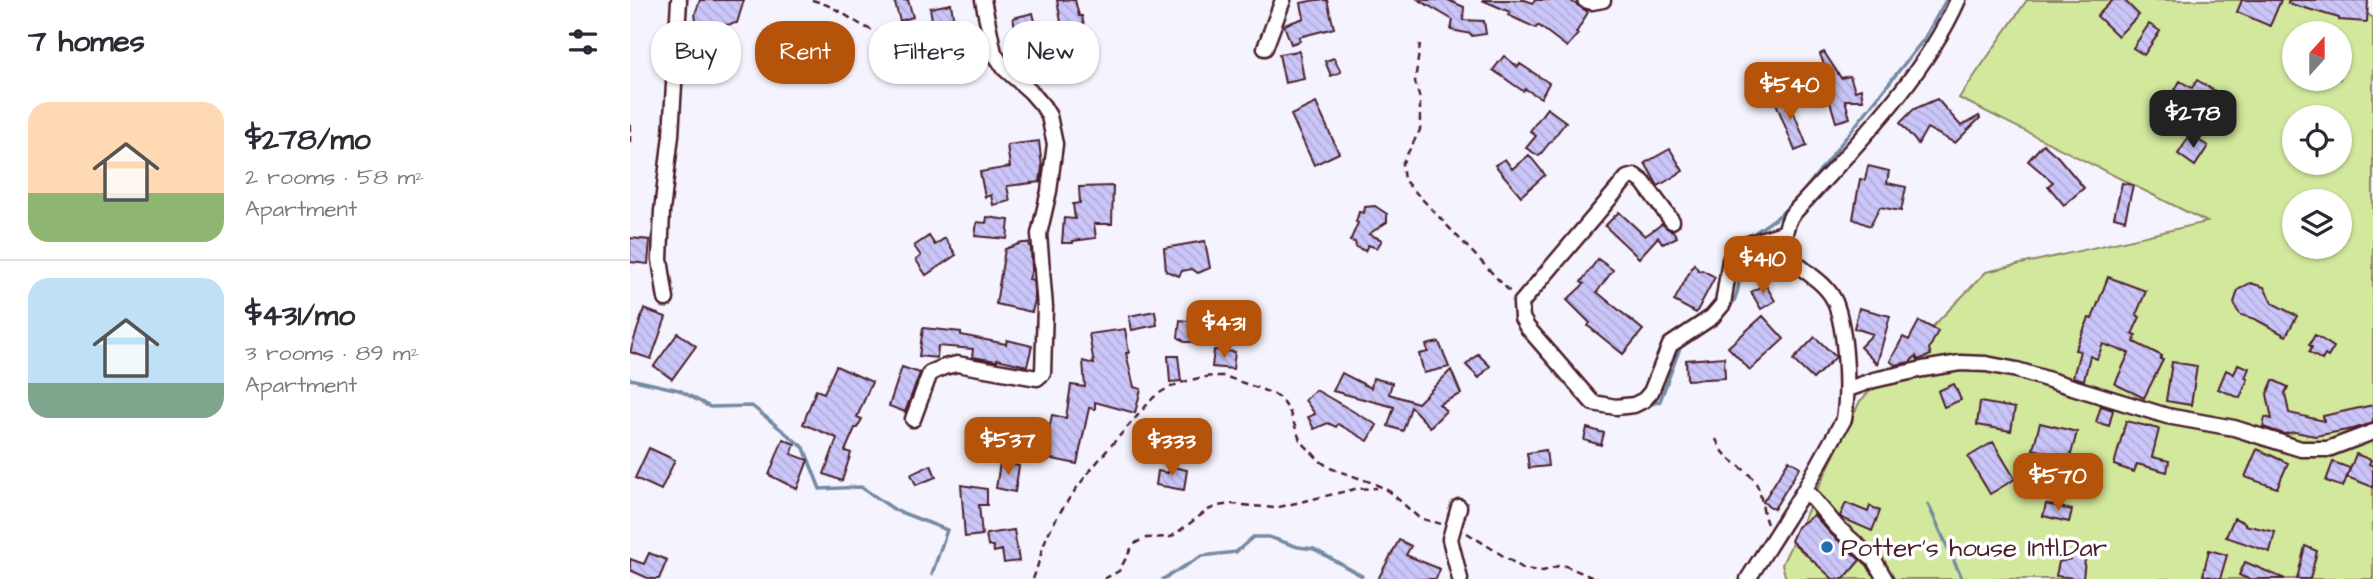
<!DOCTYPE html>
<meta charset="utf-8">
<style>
:root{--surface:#fff;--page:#f7f7f7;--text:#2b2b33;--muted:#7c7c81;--line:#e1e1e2;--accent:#b45309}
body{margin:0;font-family:"Architects Daughter",sans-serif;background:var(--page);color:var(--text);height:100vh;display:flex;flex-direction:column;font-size:26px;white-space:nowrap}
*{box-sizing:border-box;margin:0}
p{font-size:23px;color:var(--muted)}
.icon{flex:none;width:38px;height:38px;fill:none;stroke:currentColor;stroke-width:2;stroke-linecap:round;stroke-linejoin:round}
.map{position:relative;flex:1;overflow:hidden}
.details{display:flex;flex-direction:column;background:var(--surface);width:630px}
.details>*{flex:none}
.top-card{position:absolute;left:21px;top:21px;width:665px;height:63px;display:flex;gap:14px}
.needle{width:46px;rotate:21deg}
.fabs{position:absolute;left:1652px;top:21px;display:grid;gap:14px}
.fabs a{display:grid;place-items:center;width:70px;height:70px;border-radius:50%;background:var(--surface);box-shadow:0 2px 5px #0004;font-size:35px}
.price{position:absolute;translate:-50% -60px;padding:0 16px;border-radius:14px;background:var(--accent);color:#fff;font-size:23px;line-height:46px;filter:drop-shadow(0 2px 4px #0008)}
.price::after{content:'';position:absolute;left:50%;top:42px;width:21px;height:16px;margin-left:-10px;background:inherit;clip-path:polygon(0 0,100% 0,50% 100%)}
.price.selected{background:#222;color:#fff}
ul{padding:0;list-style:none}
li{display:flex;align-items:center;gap:21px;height:175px;padding:0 28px}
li+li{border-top:2px solid var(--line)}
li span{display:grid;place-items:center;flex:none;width:196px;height:140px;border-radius:21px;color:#555}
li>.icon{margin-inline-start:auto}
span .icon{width:84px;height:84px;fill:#fffc;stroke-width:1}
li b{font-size:30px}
h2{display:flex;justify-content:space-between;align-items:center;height:84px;padding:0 28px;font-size:30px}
.chip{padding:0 24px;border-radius:28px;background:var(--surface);box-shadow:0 2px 5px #0004;font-size:24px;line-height:63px}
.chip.selected{background:var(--accent);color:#fff}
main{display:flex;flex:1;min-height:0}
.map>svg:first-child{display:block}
.grass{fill:#d2e89d;stroke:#8e8464;stroke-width:2;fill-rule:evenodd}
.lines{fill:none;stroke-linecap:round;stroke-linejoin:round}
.stream{stroke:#758aa3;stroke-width:3.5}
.building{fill:url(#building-back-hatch);stroke:#4a1f2b;stroke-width:2}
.minor-casing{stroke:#4a1f2b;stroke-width:19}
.path{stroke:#4a1f2b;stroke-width:2.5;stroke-dasharray:7 5;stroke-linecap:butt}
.minor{stroke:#fff;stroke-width:14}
.poi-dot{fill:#1f6fb2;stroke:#fff;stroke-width:2.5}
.labels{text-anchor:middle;stroke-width:7;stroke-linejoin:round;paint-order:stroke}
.poi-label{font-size:26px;fill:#4a1f2b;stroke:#fff;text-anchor:start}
</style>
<main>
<section class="details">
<h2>7 homes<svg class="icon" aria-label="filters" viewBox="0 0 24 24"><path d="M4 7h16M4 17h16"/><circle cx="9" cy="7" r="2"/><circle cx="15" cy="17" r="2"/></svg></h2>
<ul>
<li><span style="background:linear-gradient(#ffd9b3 65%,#8fb573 0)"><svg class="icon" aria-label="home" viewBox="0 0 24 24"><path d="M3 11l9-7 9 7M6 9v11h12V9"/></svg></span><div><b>$278/mo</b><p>2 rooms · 58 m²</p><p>Apartment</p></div></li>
<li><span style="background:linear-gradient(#bfe0f5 75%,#7fa58c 0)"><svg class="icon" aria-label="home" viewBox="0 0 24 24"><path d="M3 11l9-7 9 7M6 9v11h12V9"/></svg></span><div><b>$431/mo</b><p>3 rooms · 89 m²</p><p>Apartment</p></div></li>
</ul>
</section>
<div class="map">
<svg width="1743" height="579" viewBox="0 0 1743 579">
<defs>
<pattern id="building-back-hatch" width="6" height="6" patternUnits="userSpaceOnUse" patternTransform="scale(1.75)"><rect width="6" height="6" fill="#cbc6f9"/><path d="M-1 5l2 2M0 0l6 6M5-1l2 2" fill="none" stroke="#b0aad6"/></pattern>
</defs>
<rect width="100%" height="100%" fill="#f5f4fe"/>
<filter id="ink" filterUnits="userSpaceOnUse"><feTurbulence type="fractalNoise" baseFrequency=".0143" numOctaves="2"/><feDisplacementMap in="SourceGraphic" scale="14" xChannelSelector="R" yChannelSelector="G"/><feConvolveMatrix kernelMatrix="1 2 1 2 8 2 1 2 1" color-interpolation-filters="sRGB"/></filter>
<g filter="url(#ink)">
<path class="grass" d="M1397,0H1693L1731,9L1743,18V579H1156L1152,564L1230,401L1356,272L1577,222L1329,98ZM1664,33H1710V79H1664ZM1664,117H1710V163H1664ZM1664,201H1710V247H1664Z"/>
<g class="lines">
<path class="stream" d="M1119,239L1123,234L1149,216L1172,193L1294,39L1316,0
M1090,317C1112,302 1109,276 1112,252
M0,379L49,390L80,407L122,406L174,448L190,489L231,487L265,510L317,530L302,574
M939,385L950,398
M1016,406L1030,401L1050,348L1055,342
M1298,504L1332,579
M533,579L572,556L606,552L623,537H639L668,547L684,549L732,576"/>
</g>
<path class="building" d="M70,0H114L107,23L80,28L67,26L65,14Z
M264,0H278L283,17L270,21Z
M427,0H445L449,16H452L458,46L436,50Z
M685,0H697L704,28L669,37L670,41L661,44L654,25L674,18L671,3Z
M789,0H818L834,7L833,20L854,21L856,34L842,36L841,34L821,30L823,20Z
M852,0H895L903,3L905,0H939L958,12L946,33L948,34L937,47L908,25L906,28L878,15L880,12Z
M1483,0H1494L1509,15L1488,36L1467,16Z
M1612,0H1651L1640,26L1607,12Z
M1659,0H1738L1737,22L1709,20V18L1658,3Z
M321,4L324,22L303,25L300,8Z
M403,13L415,63L395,68L383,18Z
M1519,24L1530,31L1514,55L1503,48Z
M669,51L674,79L655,83L649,54Z
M1194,52L1211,78L1220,76L1225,91L1231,89L1233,100H1215L1220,118L1206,122L1193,78H1199L1190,54Z
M874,56L888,67L890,64L919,83L911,98L895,89L893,91L863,70Z
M704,58L711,72L701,76L695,61Z
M1567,80L1588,93L1576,114L1542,95L1550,81L1562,88Z
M1156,93L1177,146L1165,151L1144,98Z
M1307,99L1331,126L1349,116L1350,118L1325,143L1297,128L1288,144L1270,123L1284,109Z
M686,103L709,153L684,165L661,115Z
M917,108L936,122L909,156L896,148L906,136L900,131Z
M1560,135L1578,146L1565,166L1548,154Z
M409,141L412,167L410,182L377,186L380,201L363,205L361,195L355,197L350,172L380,167L377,145Z
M1413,144L1428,157L1454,188L1434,205L1418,186L1423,182L1398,161Z
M1040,149L1053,171L1028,186L1015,163Z
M899,155L915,175L891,196L865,165L875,159L882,169Z
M1238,166L1259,171L1257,183L1276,187L1271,211L1250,207L1240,226L1223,219L1230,179L1235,180Z
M1492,183L1503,185L1495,220L1484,217Z
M483,186L482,224H464L466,238L443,241V243H432L434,218L445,219L443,204L450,203L449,187Z
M745,206L757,214V222L739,234L752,240L747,248L738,245L735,251L726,247L725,242L720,241L728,223L726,222L729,212L734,213L735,207Z
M989,212L1015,236L1032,224L1038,229L1043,231L1047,237L1033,244L1028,237L1009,258L975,226Z
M357,217L379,220L377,239L345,236L347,222L356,223Z
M299,236L305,245L315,238L326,255L296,275L286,260L291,256L284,246Z
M0,238L20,240L18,264L0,262Z
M575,241L580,268L568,273L562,269L552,271L549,276L536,271L534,248Z
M392,243H399L401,249L402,270L399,279L403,280L405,300L402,312L366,304L375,249Z
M968,259L983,270L967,292L1013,330L993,354L958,326L960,323L937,300L954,284L951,282Z
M1064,264L1069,271L1072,270L1085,277L1066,313L1044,301Z
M1478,277L1516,291L1506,315L1510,317L1502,334L1506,335L1504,342L1532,356L1530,359L1533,360L1514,398L1485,384L1499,353L1473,344L1467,359L1460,356L1454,380L1443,377L1450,351L1445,350L1459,318L1462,319Z
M1620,283L1634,287L1642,303L1667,316L1656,336L1625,319L1611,315L1607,310L1604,303L1608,290Z
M1135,284L1145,301L1131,309L1121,292Z
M1229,308L1260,316L1247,364L1230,347L1243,334L1224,328Z
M14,309L36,317L21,359L0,352Z
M525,311L527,325L502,330L499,316Z
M560,315L572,317V328L579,330L576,342H555L548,337L550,320L558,321Z
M1133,316L1154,339L1120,370L1098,347Z
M1289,321L1308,331L1299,349L1301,355L1288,360L1286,356L1280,362L1265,365L1260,361L1273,337L1279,340Z
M293,328L331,332V335L376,344L377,340L402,346L397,366L367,359V361L342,357L343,349L308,346L307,358L289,356Z
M495,329L499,353H496L504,387L511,389L505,413L465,402V409L459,408L447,464L413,457L422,415L436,418L441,385L455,387L453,361L464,364L459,334Z
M48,333L66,346L42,379L24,366Z
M1685,335L1704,347L1698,357L1695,355L1692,360L1679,352L1682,347L1679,345Z
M1185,337L1206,357L1183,379L1163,360Z
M809,342L819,367L794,373L789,354L798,352L796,345Z
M584,350L605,352L603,369L582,367Z
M848,354L860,366L849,378L836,365Z
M538,356H548L551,381L540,382Z
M1094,357L1095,378L1057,380L1056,360Z
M1542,362L1567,366L1561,405L1536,401Z
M1608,364L1619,368L1615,378L1618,379L1610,398L1588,389L1596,370L1604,374Z
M206,366L242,382L227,417L232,419L227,428H225L215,451L221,453L212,481L194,474L207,438L173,424L186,390L194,393Z
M272,367L290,373L275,412L259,406Z
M821,370L831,394L809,404L816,411L800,427L781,407L773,431L758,426L764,407L703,391L712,373L741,388L743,378L762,383L759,394L788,403Z
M1643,380L1658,387L1655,393L1659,413L1694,421L1693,416L1743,405V423L1723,429L1685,436L1665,432L1654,434L1633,427L1635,417L1642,419L1637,394Z
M1324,384L1331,400L1314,407L1308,391Z
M686,390L747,425L738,441L708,424L706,427L698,423L684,429L678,417L685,414L675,400Z
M1350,402L1385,408L1381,431L1347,425Z
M1471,406L1483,410L1479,426L1466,422Z
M1496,421L1529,429L1522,457L1539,461L1537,472L1507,464L1504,472L1484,465Z
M1410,423L1447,432L1440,458L1403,449Z
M957,428L974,433L971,445L954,440Z
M153,439L165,444L161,454L178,460L167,489L139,475Z
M1363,442L1385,479L1360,494L1338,457Z
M19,448L45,460L31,490L5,478Z
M1627,449L1658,463L1647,488L1615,477Z
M916,450L918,466L899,468L897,453Z
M1726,454L1741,460L1739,464L1743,466V487L1717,477Z
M1159,460L1170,467L1144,509L1133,502Z
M1703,462L1720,468L1713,487L1696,481Z
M370,463L389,466L385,492L366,488Z
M301,465L306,477L286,485L281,474Z
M539,466L557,470L554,490L526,485L528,471L538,473Z
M331,485L357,489V505H349L352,535L335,537Z
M1216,503L1238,512L1240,506L1250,511L1242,531L1212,518L1210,516Z
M1416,504L1442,510L1439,522L1413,516Z
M1184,515L1201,534L1230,560L1214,579H1203L1161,541L1167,527Z
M1604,518L1615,523V525L1645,532L1640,552L1596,537Z
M384,530L389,561L374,563L372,550L364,552L363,546H358L356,534Z
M769,540L781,546L776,555L810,569L806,579H748Z
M1675,546L1687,551L1680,579H1667Z
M1579,550L1597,555L1590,579L1573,575Z
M19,553L37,560L29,579H20L0,570V559L14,564Z
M1442,553L1455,559L1453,579L1426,576L1429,562L1441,559Z
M1615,562L1655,579H1618L1609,575Z"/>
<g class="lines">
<defs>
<path id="minor" d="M955,0L962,2L973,0
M635,48L653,0
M1042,221L1013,182L1005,176L997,178L891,303L892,318L897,327L963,403L986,407L1004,405L1014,400L1021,392L1040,345L1082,317L1093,304L1100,260L1104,251L1111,246L1153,233
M36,299L30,259L32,211L41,135L49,0
M1218,389L1244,380L1293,369L1330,363L1356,364L1387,370L1537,416L1604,428L1671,449H1698L1743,432
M283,419L300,373L314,367L327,364L407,378L413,373L415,307L409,234L419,191L425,144L419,116L413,106L401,92L375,69L364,53L353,0
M1175,489L1207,527L1244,560L1255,579
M829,507L820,539L830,579
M1118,579L1175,489L1214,419C1219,390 1216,330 1205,302C1189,266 1136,267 1161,216C1220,151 1292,81 1328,0"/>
</defs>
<use href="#minor" class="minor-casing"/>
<path class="path" d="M182,0C203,5 217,17 235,27C275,47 304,49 346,38
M790,44L785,82L790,99V130L772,164L774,180L882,294
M0,124V146
M1086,439C1096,463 1111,463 1124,480C1133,492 1131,510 1137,524
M837,533L894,569L913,571L928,566H936L966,579
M403,579C409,564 412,546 419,532C442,486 490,436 523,398C540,383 573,375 594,376L644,394L651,399L659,410L670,440L690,461L700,468L743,483L759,491L789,518L811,524
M474,579L489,571L502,547L507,542L516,538L541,537L578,510L588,506L602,504L645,508L725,489L747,488"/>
<use href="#minor" class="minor"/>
</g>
</g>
<circle class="poi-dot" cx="1197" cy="547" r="7"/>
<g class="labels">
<g class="poi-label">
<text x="1211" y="556">Potter's house Intl.Dar</text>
</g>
</g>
</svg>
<div class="fabs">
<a><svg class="needle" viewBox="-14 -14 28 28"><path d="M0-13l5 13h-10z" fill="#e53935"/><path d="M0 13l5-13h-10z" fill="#7c7c81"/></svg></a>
<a><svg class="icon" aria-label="locate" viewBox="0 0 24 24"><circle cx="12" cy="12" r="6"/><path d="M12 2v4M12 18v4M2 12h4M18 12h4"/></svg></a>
<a><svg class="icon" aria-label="layers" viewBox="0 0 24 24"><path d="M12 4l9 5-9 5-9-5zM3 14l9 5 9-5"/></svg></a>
</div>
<b class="price" style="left:1160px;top:122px">$540</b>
<b class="price selected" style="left:1563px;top:150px">$278</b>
<b class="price" style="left:1133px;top:296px">$410</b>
<b class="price" style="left:594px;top:360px">$431</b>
<b class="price" style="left:378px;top:477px">$537</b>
<b class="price" style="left:542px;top:478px">$333</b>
<b class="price" style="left:1428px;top:513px">$570</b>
<div class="top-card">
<a class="chip">Buy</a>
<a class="chip selected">Rent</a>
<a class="chip">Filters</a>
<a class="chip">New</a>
</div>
</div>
</main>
